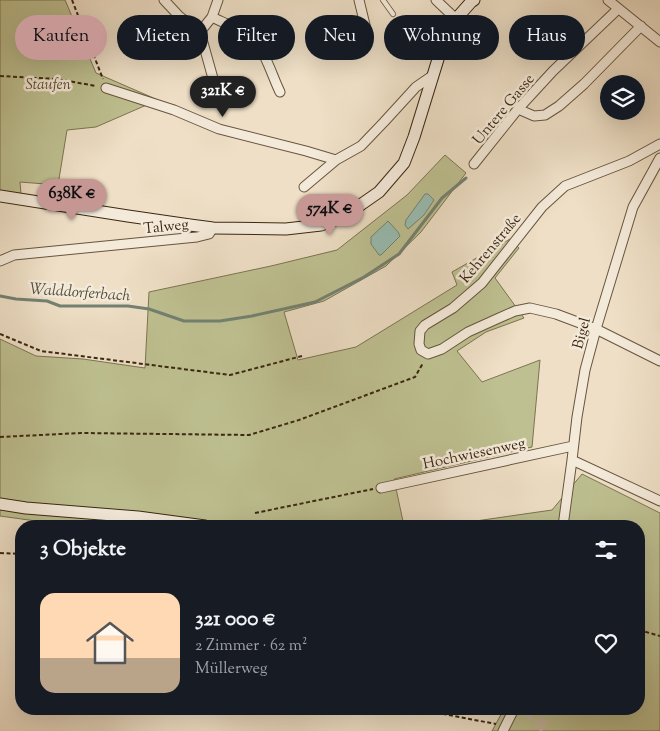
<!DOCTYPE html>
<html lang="de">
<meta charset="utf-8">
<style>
:root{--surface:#171b24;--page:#242831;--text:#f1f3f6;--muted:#9ea1a6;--line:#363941;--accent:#c59692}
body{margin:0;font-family:"Sorts Mill Goudy",serif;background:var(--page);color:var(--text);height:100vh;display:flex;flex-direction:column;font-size:19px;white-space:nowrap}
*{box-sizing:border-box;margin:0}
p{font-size:16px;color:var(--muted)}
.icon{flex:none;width:28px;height:28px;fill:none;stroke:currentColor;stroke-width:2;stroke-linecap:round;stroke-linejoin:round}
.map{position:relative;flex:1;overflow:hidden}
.drawer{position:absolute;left:15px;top:520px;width:630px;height:195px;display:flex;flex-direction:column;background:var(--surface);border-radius:20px;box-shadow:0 5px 20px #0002}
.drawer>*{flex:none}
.top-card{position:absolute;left:15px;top:15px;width:630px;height:45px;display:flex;gap:10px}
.buttons{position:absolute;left:600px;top:75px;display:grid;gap:10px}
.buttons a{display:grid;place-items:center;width:45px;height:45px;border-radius:50%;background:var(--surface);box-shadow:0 5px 20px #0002;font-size:25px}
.price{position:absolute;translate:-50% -42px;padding:0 11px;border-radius:18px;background:var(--accent);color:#111;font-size:16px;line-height:32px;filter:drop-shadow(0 1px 2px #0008)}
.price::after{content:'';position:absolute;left:50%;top:30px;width:15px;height:11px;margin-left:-8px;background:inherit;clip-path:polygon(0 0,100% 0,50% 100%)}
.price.on{background:#222;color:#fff}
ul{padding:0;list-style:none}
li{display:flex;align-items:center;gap:15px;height:125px;padding:0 25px}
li+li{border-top:1px solid var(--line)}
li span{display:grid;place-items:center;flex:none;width:140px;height:100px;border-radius:15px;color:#555}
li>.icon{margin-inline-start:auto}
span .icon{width:60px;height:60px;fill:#fffc;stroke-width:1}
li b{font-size:21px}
h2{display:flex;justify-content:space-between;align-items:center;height:60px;padding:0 25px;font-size:21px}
.pill{padding:0 18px;border-radius:22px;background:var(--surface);box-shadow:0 5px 20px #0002;font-size:18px;line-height:45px}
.pill.on{background:var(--accent);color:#111}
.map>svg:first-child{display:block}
.green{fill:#bec091;stroke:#7c7451}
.water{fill:#99bdb3;stroke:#738172}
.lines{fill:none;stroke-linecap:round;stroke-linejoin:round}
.stream{stroke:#738172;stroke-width:3}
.secondary-tunnel{stroke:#cabaa2;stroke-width:11;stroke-dasharray:11 5.5;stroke-linecap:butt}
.lane-casing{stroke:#68553e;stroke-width:6}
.street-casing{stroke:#68553e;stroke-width:11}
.secondary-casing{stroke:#3b2711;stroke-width:13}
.path{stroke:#3b2711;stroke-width:2;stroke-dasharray:4 2.5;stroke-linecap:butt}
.lane{stroke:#f4eada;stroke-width:4.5}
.street{stroke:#f4eada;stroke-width:9}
.secondary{stroke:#f4eada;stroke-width:11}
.labels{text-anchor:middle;stroke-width:5;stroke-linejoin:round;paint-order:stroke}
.park-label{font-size:15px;font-style:italic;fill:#5c4d31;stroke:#f4eada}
.street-label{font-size:15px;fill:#3b2711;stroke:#f4eada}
.water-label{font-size:16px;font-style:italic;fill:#524c3a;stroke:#f4eada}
</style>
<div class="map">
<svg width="660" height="731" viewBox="0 0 660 731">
<rect width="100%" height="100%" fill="#eedfc6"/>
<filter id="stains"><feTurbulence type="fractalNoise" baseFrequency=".004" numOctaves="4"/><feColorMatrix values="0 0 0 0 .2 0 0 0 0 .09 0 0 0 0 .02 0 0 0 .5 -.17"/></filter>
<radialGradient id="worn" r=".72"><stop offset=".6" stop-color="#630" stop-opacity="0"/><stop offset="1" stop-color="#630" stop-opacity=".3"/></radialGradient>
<path class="green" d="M0,0H65L96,73L158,100L96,127L67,130L58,185L20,182L21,194L0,192Z
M445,155L466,173L421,232L386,266L324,301L284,312L298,360L356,347L457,285L452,272L510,239L519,248L495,278L524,318L486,332L457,351L482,382L540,360L532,447L394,479L404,526H72L0,516V339L36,356L83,359L145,368L149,292L271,266L337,250L407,195Z
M582,474L660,513V731H492L504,709H639V526H441L552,510Z"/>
<path class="water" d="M425,194H428L434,200L424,215L408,229L405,225L406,220Z
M388,221L398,232L400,236L381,255H379L371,244V237Z"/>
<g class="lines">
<path class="stream" d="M0,296L16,299L47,301L60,306H128L149,309L184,321H220L252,316L315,302L364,277L399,254L442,198L466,178"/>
<path class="secondary-tunnel" d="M525,709L548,731"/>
<defs>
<path id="lane" d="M383,0L393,14"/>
<path id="street" d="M164,0L179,16L200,32
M359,0L366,29
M436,0L456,19
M608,0L660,42
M212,17C224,23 249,33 256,42C266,54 273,78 280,92
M200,32L214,82
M200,32L212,17L218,0
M106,88L174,110L219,129L306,151L336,160
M518,109L534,116L545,115L559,106L584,84L641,26
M660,144L629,161L565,186L542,207L482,283L453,308L425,325L420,331L419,344L421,350L428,354L442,349L468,332L499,318L515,311L530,308L556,314L596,329L660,361
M474,164L518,109L553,71L618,9
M304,187L336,160L361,146L384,122L416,87L432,76
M0,261L14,255L197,237L209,234L213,228
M572,460L660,501
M381,488L573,446
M563,526L572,460L577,417L585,370L596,329L633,207L660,158
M503,731L514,709"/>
<path id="secondary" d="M0,196L128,216L190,225L213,228L286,229L321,225L343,217L379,192L404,163L414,137L443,43L456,19L471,2L474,0
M0,504L26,508L138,517L205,526"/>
</defs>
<use href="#lane" class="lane-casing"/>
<use href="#street" class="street-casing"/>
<use href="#secondary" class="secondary-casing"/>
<path class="path" d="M72,0L103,79
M0,76L57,79L96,86
M0,334L41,351L230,375L302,356
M0,437L81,433L249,435L299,420L415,377L423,363
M255,513L373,489
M0,553L21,554
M639,630L660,636
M417,709L496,724"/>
<use href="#lane" class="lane"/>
<use href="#street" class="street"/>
<use href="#secondary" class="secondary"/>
</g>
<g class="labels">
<g class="park-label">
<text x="48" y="89">Staufen</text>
</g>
<g class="street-label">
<text transform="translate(503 109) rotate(-50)" y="5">Untere Gasse</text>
<text transform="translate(166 226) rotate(-6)" y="5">Talweg</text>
<text transform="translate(490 248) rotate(-50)" y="5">Kehrenstraße</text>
<text transform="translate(581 333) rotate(-75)" y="5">Bigel</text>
<text transform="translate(474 453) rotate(-12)" y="5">Hochwiesenweg</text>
</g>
<g class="water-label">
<text transform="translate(80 291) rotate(4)" y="6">Walddorferbach</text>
</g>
</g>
<rect width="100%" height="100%" filter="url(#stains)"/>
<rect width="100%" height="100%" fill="url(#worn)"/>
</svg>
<div class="buttons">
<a><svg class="icon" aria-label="layers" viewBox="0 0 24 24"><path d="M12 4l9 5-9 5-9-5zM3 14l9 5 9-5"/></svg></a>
</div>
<b class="price on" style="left:223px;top:118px">321K €</b>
<b class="price" style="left:72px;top:221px">638K €</b>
<b class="price" style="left:330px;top:236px">574K €</b>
<div class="top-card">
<a class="pill on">Kaufen</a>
<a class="pill">Mieten</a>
<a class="pill">Filter</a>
<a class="pill">Neu</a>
<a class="pill">Wohnung</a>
<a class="pill">Haus</a>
</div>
<section class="drawer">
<h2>3 Objekte<svg class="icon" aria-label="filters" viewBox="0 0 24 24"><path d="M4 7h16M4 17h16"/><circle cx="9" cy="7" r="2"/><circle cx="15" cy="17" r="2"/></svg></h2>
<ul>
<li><span style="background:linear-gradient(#ffd9b3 65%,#b9a48a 0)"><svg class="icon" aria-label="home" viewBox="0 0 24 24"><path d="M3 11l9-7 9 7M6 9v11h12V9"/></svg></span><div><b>321 000 €</b><p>2 Zimmer · 62 m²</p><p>Müllerweg</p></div><svg class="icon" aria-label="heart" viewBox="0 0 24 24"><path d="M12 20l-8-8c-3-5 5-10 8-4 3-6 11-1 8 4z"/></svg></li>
</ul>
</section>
</div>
